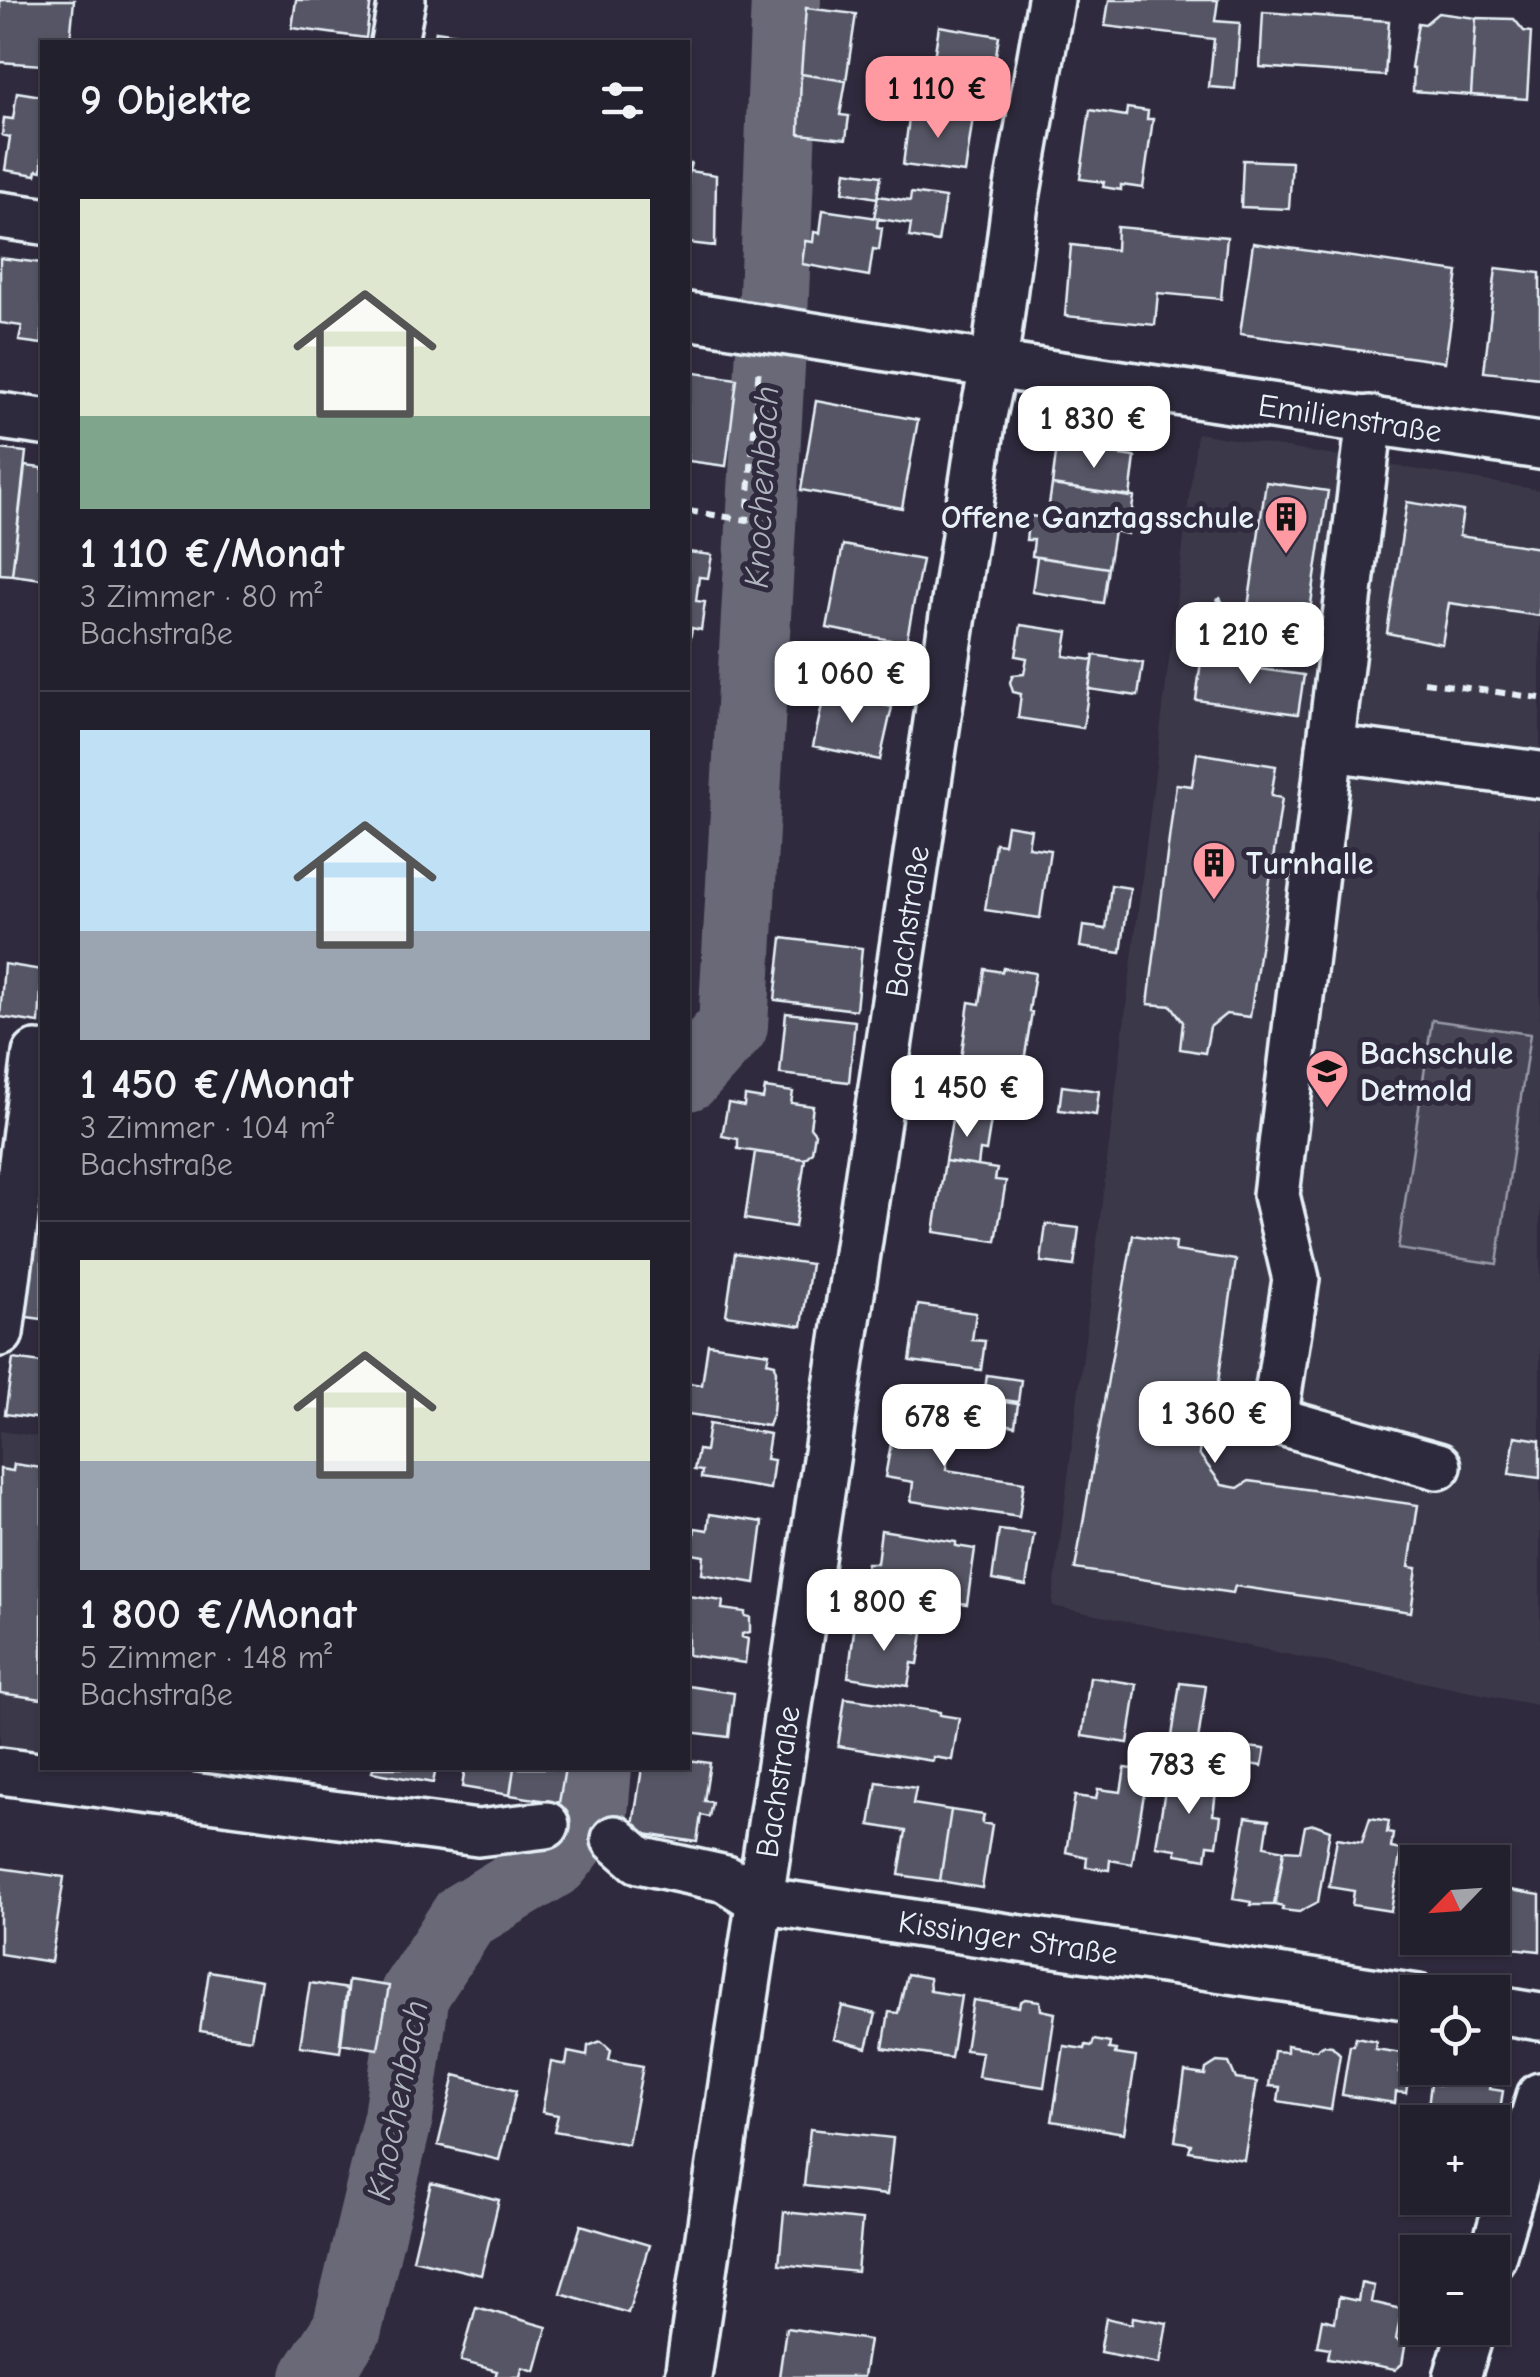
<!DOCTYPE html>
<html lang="de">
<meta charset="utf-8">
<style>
:root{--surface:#23202e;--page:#2b2836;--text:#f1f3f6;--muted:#a3a3aa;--line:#403e4a;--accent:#ff9aa2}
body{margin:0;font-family:"Comic Neue",sans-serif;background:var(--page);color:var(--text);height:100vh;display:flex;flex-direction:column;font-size:38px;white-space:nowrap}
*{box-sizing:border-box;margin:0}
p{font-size:32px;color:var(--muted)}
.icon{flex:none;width:55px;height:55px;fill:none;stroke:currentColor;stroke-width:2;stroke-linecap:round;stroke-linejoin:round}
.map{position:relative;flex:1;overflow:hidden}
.details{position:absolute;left:40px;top:40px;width:650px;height:1730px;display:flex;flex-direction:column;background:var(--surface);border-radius:0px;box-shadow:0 2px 8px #0004,0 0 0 2px var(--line)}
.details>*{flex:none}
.needle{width:65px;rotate:245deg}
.fabs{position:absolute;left:1400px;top:1845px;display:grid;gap:20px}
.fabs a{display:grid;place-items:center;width:110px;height:110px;border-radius:0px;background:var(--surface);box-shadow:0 2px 8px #0004,0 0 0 2px var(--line);font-size:50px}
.price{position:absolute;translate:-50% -85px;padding:0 22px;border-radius:20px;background:#fff;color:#222;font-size:32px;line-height:65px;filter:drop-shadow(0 2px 5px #0008)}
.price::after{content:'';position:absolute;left:50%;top:60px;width:30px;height:22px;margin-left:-15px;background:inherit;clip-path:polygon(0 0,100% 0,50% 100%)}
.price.current{background:var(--accent);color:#111}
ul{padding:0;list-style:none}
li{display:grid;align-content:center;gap:20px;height:530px;padding:0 40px}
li+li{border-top:2px solid var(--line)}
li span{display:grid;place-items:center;height:310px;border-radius:0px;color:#555}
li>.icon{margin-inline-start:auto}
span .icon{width:180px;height:180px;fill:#fffc;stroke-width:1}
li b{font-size:42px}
h2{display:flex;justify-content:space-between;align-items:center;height:120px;padding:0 40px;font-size:42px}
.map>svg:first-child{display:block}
.built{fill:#3b3749}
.green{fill:#464455;stroke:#979aa6;stroke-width:2.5}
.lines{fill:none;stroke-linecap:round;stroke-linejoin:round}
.river{stroke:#696978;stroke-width:70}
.building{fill:#575565;stroke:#e8f1f8;stroke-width:2.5}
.minor-casing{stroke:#e8f1f8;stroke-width:52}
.path{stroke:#e8f1f8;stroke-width:6;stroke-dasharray:10 8;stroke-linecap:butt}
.minor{stroke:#2f2a3d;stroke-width:45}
.labels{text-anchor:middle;stroke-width:10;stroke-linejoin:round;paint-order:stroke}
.street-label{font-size:32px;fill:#e8f1f8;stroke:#2f2a3d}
.poi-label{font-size:32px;font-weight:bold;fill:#e8f1f8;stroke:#2f2a3d;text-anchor:start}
.water-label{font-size:35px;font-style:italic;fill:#afb4be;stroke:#2f2a3d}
</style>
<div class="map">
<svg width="1540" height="2377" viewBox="0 0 1540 2377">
<rect width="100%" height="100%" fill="#2f2a3d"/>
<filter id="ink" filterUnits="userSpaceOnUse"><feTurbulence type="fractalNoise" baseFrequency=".01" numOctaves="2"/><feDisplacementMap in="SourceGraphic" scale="20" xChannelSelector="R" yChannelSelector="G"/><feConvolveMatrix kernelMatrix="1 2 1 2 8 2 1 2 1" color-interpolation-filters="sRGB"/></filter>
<g filter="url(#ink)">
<path class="built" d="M1197,433L1540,490V1706L1052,1606Z
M0,1431L42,1437V1753L0,1747Z"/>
<path class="green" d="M1432,1020L1530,1034L1497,1264L1398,1249Z"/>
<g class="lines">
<path class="river" d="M688,1076L733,1026L774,295L786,0
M316,2377L347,2329L398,2117L415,1993L465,1916L555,1862L593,1814L597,1768"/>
</g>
<path class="building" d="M0,0H74L70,42H42V65L0,62Z
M296,0H371L366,38L292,28Z
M1109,0H1218L1215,21L1240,23L1235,89L1209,87L1214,39L1105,26Z
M806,8L856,14L846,81L801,74Z
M1263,12L1389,21L1385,76L1260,67Z
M1438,13L1476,18L1471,95L1413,91L1414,68H1411L1418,23L1425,24Z
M1476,18L1514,19L1524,31L1531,32L1527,99L1471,95Z
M939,26L999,36L989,99L929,90Z
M436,31L504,41V42H434Z
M801,74L846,81L840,115L849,116L846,139L799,134Z
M17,92L42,96V171L37,170L36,175L5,170L10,137L2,135L4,118L13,119Z
M1127,108L1148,111L1147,119H1153L1143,188L1121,185V190L1103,187L1104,182L1080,179L1090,110L1126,116Z
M910,110L973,117L965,173L903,165Z
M1243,160L1292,162L1289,209L1241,207Z
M688,163H691L689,171L716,175L715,246L688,243Z
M846,171L881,176L877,198L843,192Z
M911,193L945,198L938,242L909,237L911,224L874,218L878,196L910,201Z
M823,210L878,218L877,227L882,228L879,250L873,249L869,276L802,264L805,241L813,242L814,232L820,233Z
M1117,227L1227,237L1221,299L1158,293L1155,325L1065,316L1071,245L1116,250Z
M1253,243L1458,272L1445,362L1240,334Z
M0,258L42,263V344L19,341L22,326L0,323Z
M1496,268L1540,273V378L1484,372Z
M688,372L737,379L726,466L688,461Z
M816,401L918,420L902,508L801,490Z
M1057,446L1135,457L1130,497L1052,485Z
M0,449L26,452L12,575L0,574Z
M25,466L42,468V579L12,575Z
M1266,482L1328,491L1306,637L1245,628Z
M1052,485L1134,497L1128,534L1114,531L1108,568L1032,556L1034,540H1026L1029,516L1047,518Z
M1407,502L1463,511L1459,536L1540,548V616L1449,603L1442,644L1387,633Z
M843,545L922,560L906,643L827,628Z
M688,552L712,555L708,578L699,577L696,601L705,602L701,630L692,628L690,640L688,639Z
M1037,557L1108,568L1103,603L1032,592Z
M1021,625L1068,632L1064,656L1093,660L1083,728L1018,718L1021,694L1013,692L1010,682L1013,675L1024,674L1027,658L1016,656Z
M1094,655L1143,663L1138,696L1089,689Z
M1201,661L1304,675L1298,714L1196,700Z
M825,692L892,707L880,760L813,746Z
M1197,753L1276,766L1271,796L1282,798L1250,1017L1226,1014L1210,1027L1205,1053L1180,1049L1183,1022L1172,1006L1148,1004L1176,784L1192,786Z
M1007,825L1031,829L1028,847L1050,850L1040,918L985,910L995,843L1004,844Z
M1111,885L1130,888L1121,953L1080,947L1083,926L1106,929Z
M782,938L862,948L856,1010L775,1000Z
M4,964L42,970L39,1023L0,1017Z
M1003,968L1035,973L1029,1011L1032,1012L1020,1086L974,1079L976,1069L960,1066L969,1002L980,1004L985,969L1002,972Z
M786,1013L855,1021L849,1082L780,1074Z
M1062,1086L1099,1091L1096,1115L1059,1110Z
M765,1088L793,1092L791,1103L813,1106L810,1127L815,1133L812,1152L805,1159L738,1149V1139L722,1136L728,1103L744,1106L745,1096L763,1099Z
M953,1114L991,1120L986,1151L980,1150L978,1166L945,1161Z
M755,1152L805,1159L795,1227L745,1219Z
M945,1161L997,1169L995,1180L1006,1181L996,1241L934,1232Z
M1046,1224L1079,1228L1074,1266L1041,1262Z
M32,1227L42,1228V1319L19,1316Z
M1133,1235L1176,1242L1175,1251L1236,1260L1211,1430L1201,1437L1199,1454L1222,1485L1238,1488L1249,1481L1418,1505L1409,1567L1417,1568L1411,1612L1235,1586L1233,1593L1075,1569Z
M735,1253L811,1264L802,1326L726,1315Z
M918,1305L976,1313L972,1340L985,1341L981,1370L910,1361Z
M708,1344L769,1353L767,1362L775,1364L776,1372L773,1412L768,1426L688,1414V1383L702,1385Z
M13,1359L42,1363V1419L5,1414Z
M987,1375L1021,1380L1018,1402L984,1397Z
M983,1399L1018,1404L1015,1426L980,1420Z
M897,1410L953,1418L946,1470L1024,1482L1019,1517L911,1501L913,1482L885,1477Z
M709,1424L770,1434L766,1459L774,1460L770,1489L701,1478L702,1471L694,1470L698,1450L705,1451Z
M1515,1436L1540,1440V1478L1509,1474Z
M14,1464L42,1468V1699L0,1693V1469L13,1471Z
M710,1514L763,1522L755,1583L702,1574L704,1556L692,1554L695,1528L708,1530Z
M881,1530L956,1542V1546L975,1549L967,1604L947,1601L946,1605L872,1594V1589L862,1587L867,1563H877Z
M999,1530L1034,1534L1026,1586L992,1580Z
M688,1596L723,1601L722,1609L745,1612V1616L750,1617V1632L742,1634V1637L748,1639L745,1663L688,1655Z
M855,1623L923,1633L918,1664L912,1663L908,1686L848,1677Z
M1090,1677L1137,1684L1128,1743L1082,1736Z
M1180,1683L1206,1686L1196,1754L1170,1750Z
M688,1686L734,1693L729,1737L688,1732Z
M845,1698L940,1712V1715L959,1718L952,1760L933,1757V1761L838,1746Z
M1239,1746L1265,1749L1262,1766L1237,1762Z
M688,1760L710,1763L704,1801L712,1802L709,1817L701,1815L697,1842L632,1832L642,1768H688Z
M373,1768H436L433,1783L372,1772Z
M465,1768H514L510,1795L462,1787Z
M514,1768H565L559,1803L510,1795Z
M1125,1768L1148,1771L1132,1864L1110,1860L1109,1870L1086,1867L1087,1857L1066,1852L1075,1796L1096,1799L1098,1789L1121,1792Z
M1197,1774L1214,1776L1213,1784H1217L1213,1815L1221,1816L1217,1846L1208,1845L1206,1859L1176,1854V1849L1156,1846L1167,1777L1195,1781Z
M877,1782L916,1788L913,1804L951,1810L940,1881L899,1875L906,1831L870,1825Z
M951,1810L984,1815L982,1823L992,1825L982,1888L940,1881Z
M1246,1817L1269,1820L1265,1846L1284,1850L1274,1905H1250L1251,1902L1233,1899Z
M1370,1818L1389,1821L1387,1833L1393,1834L1391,1848L1401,1850L1391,1911L1352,1905L1354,1891L1329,1887L1337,1838L1362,1842Z
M1314,1824L1330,1830L1318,1902L1299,1912L1282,1910L1283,1907L1275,1905L1284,1850L1300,1851L1305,1826Z
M0,1868L64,1877L51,1962L0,1954Z
M1510,1890L1540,1895V1951L1501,1947L1505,1925L1492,1922L1494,1904L1508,1906Z
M209,1971L261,1980L251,2039L200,2031Z
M907,1974L929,1978L930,1991L961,1996L951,2058L883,2048L889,2012L898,2013Z
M348,1980L389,1986L378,2049L340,2043Z
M310,1983L348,1989L340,2052L300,2046Z
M1025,1999L1040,2001L1041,2010L1055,2013L1044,2087L978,2077L982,2052L965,2050L973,2000L1019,2007L1020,2002Z
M842,2006L876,2014L867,2048L834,2039Z
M1356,2037L1376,2041L1375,2049L1402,2053L1399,2073L1409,2075L1406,2093L1396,2092L1395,2103L1342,2095L1350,2045H1354Z
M1094,2040L1110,2043L1109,2049L1116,2050L1115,2054L1136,2057L1124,2133L1052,2121L1064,2046L1085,2049L1086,2045L1092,2046Z
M601,2041L611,2050L609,2060L643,2066L628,2144L554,2131L558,2115L542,2112L551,2062L566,2065L568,2052L587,2056L588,2046Z
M1287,2045L1316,2050L1323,2045L1332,2046L1340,2054L1331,2110L1278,2101L1280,2087L1269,2086L1274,2051L1287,2052Z
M1217,2062L1229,2063L1236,2079L1257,2082L1244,2160L1189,2151L1191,2144L1175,2141L1185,2072L1205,2075L1206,2069Z
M1443,2068H1494L1490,2089L1503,2091L1496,2134H1492V2122H1435L1437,2108L1428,2107L1431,2083L1441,2085Z
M455,2075L516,2091L499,2160L438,2145Z
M810,2129L893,2138L887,2195L804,2186Z
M431,2183L499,2200L481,2275L413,2259Z
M784,2212L862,2220L857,2272L779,2264Z
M581,2225L649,2245L628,2313L560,2293Z
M1361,2283L1374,2286L1371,2302L1402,2309L1396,2339L1405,2347L1402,2364L1395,2370L1328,2358L1330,2348L1317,2346L1322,2319L1335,2322L1339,2297L1358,2301Z
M476,2307L547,2327L535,2371L522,2367L520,2377H495L497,2371L461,2361Z
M1133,2317L1167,2323L1160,2363L1100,2352L1106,2318L1132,2324Z
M786,2328L869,2340L863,2377H779Z"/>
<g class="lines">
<defs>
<g id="minor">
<path d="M394,42L402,0"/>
<path d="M0,215L42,221"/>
<path id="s1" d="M688,316L994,365L1540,446"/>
<path d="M0,416L42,422"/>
<path d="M1370,419L1276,1195L1296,1279L1274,1420L1438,1466"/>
<path d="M1330,748L1540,775"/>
<path d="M0,1333L36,1054"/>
<path d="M0,1771L478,1833L546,1825"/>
<path id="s2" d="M615,1839L639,1860L726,1879L759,1900L1418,1998"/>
<path d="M1492,2009L1540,2017"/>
<path d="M1492,2257L1540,2096"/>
<path id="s3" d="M688,2377L983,416L994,365L1015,204L1051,0"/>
<path d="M1457,2377L1472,2328"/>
</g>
</defs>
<use href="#minor" class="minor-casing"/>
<path class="path" d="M688,511L747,520L759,365
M1218,598L1245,647L1300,657
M1424,682L1540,698"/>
<use href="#minor" class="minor"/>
</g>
</g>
<defs>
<symbol id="building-pin" viewBox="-11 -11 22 30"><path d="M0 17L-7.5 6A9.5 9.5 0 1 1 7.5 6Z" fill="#ff9aa2" stroke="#2f2a3d"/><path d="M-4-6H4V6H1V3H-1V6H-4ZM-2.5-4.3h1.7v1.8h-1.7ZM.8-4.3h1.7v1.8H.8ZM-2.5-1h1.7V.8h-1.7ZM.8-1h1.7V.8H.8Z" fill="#111"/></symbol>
<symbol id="school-pin" viewBox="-11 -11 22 30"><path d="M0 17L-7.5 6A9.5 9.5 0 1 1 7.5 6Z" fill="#ff9aa2" stroke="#2f2a3d"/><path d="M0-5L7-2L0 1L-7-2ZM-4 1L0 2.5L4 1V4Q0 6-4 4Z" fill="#111"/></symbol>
</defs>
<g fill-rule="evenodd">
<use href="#building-pin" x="1261" y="492" width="50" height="68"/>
<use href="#building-pin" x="1189" y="838" width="50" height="68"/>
<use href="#school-pin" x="1302" y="1046" width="50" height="68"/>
</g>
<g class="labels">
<g class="street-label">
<text dy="11" stroke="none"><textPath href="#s1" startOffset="670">Emilienstraße</textPath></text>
<text dy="11" stroke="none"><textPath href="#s3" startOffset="1472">Bachstraße</textPath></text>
<text dy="11" stroke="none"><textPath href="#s3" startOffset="602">Bachstraße</textPath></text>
<text dy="11" stroke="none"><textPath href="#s2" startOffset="412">Kissinger Straße</textPath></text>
</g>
<g class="poi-label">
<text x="1254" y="528" text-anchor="end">Offene Ganztagsschule</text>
<text x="1246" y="874">Turnhalle</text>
<text x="1360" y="1064">Bachschule<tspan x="1360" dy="37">Detmold</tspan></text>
</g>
<g class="water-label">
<text transform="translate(761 487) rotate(-87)" y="12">Knochenbach</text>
<text transform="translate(397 2100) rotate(-79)" y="12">Knochenbach</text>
</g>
</g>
</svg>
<div class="fabs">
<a><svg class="needle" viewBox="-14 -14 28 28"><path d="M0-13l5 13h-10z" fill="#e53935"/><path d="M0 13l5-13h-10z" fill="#a3a3aa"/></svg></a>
<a><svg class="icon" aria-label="locate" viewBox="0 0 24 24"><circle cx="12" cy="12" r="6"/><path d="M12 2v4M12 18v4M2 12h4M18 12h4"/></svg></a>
<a>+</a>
<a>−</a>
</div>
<b class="price current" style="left:938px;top:141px">1 110 €</b>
<b class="price" style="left:1094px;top:471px">1 830 €</b>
<b class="price" style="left:1250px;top:687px">1 210 €</b>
<b class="price" style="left:852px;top:726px">1 060 €</b>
<b class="price" style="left:967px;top:1140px">1 450 €</b>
<b class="price" style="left:1215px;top:1466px">1 360 €</b>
<b class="price" style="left:944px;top:1469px">678 €</b>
<b class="price" style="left:884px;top:1654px">1 800 €</b>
<b class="price" style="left:1189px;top:1817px">783 €</b>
<section class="details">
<h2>9 Objekte<svg class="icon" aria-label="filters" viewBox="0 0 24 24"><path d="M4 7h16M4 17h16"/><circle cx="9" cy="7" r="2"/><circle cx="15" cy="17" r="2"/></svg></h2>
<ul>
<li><span style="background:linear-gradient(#dfe7d0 70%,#7fa58c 0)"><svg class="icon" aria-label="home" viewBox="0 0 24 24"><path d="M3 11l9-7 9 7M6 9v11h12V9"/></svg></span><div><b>1 110 €/Monat</b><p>3 Zimmer · 80 m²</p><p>Bachstraße</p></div></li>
<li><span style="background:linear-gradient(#bfe0f5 65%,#9aa5b1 0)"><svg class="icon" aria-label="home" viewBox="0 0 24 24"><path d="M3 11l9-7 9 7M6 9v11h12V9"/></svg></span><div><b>1 450 €/Monat</b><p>3 Zimmer · 104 m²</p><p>Bachstraße</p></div></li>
<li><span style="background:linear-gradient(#dfe7d0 65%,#9aa5b1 0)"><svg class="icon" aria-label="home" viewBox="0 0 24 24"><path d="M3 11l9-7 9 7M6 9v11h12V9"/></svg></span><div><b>1 800 €/Monat</b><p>5 Zimmer · 148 m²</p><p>Bachstraße</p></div></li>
</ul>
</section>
</div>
